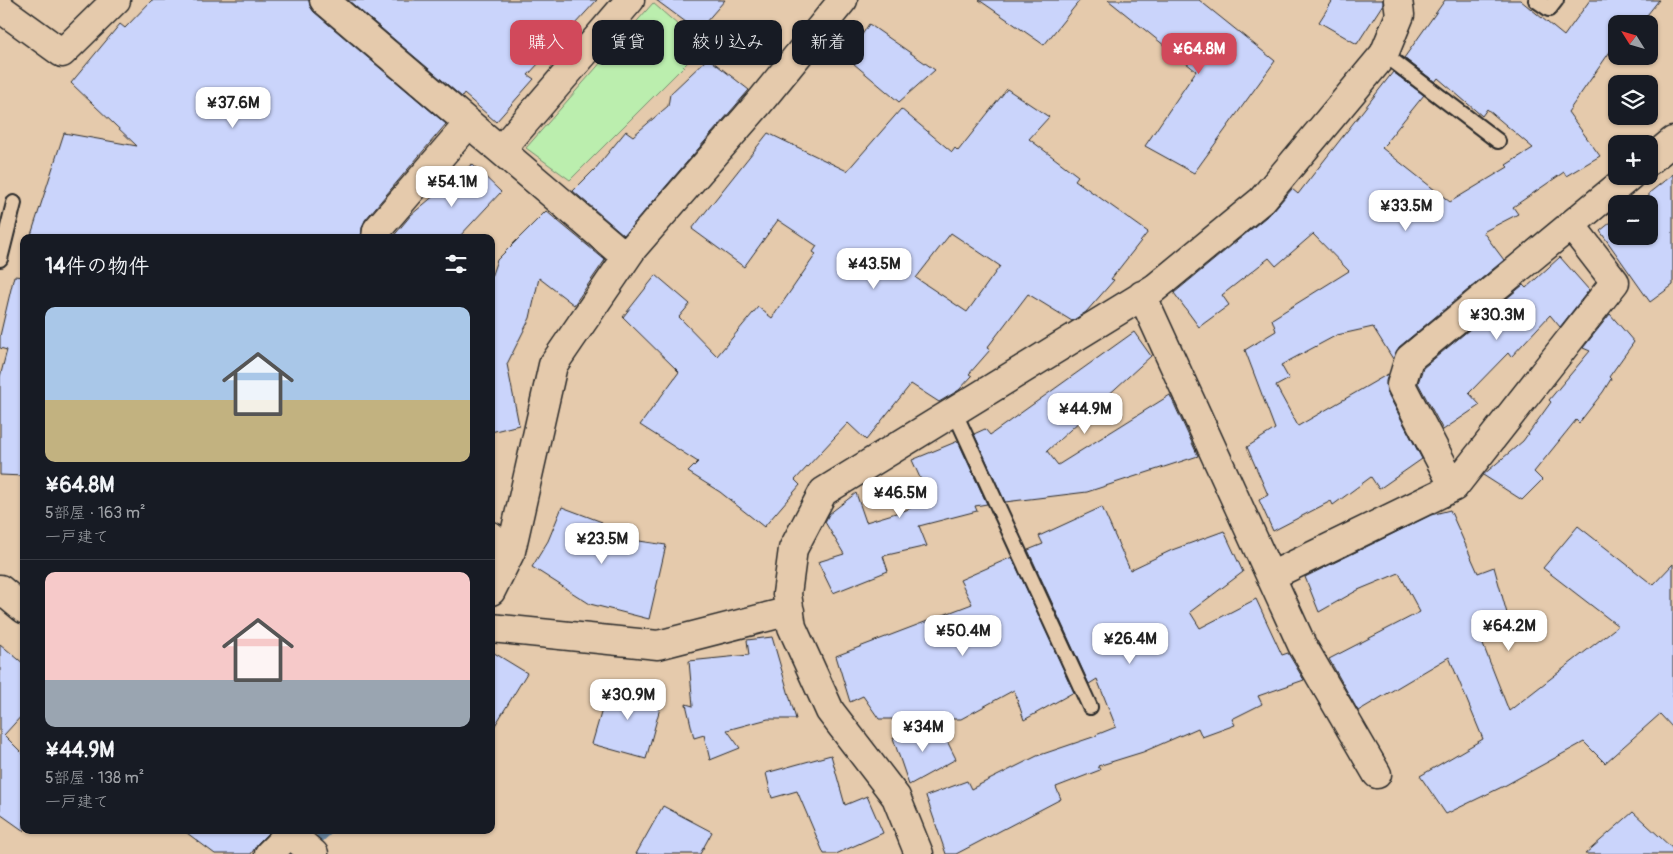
<!DOCTYPE html>
<html lang="ja">
<meta charset="utf-8">
<style>
:root{--surface:#171b24;--page:#20242c;--text:#f1f3f6;--muted:#9ea1a6;--line:#363941;--accent:#d1495b}
body{margin:0;font-family:Pangolin,"Klee One",sans-serif;background:var(--page);color:var(--text);height:100vh;display:flex;flex-direction:column;font-size:19px;white-space:nowrap}
*{box-sizing:border-box;margin:0}
p{font-size:16px;color:var(--muted)}
.icon{flex:none;width:28px;height:28px;fill:none;stroke:currentColor;stroke-width:2;stroke-linecap:round;stroke-linejoin:round}
.map{position:relative;flex:1;overflow:hidden}
.side{position:absolute;left:20px;top:234px;width:475px;height:600px;display:flex;flex-direction:column;background:var(--surface);border-radius:10px;box-shadow:0 1px 4px #0004}
.side>*{flex:none}
.guide{position:absolute;left:510px;top:20px;width:475px;height:45px;display:flex;gap:10px}
.needle{width:32px;rotate:307deg}
.buttons{position:absolute;left:1608px;top:15px;display:grid;gap:10px}
.buttons a{display:grid;place-items:center;width:50px;height:50px;border-radius:10px;background:var(--surface);box-shadow:0 1px 4px #0004;font-size:25px}
.price{position:absolute;translate:-50% -42px;padding:0 11px;border-radius:10px;background:#fff;color:#222;font-size:16px;line-height:32px;filter:drop-shadow(0 1px 2px #0008)}
.price::after{content:'';position:absolute;left:50%;top:30px;width:15px;height:11px;margin-left:-8px;background:inherit;clip-path:polygon(0 0,100% 0,50% 100%)}
.price.selected{background:var(--accent);color:#fff}
ul{padding:0;list-style:none}
li{display:grid;align-content:center;gap:10px;height:265px;padding:0 25px}
li+li{border-top:1px solid var(--line)}
li span{display:grid;place-items:center;height:155px;border-radius:10px;color:#555}
li>.icon{margin-inline-start:auto}
span .icon{width:90px;height:90px;fill:#fffc;stroke-width:1}
li b{font-size:21px}
h2{display:flex;justify-content:space-between;align-items:center;height:60px;padding:0 25px;font-size:21px}
.tag{padding:0 18px;border-radius:10px;background:var(--surface);box-shadow:0 1px 4px #0004;font-size:18px;line-height:45px}
.tag.selected{background:var(--accent);color:#fff}
.map>svg:first-child{display:block}
.green{fill:#bbeeae;stroke:#738c6c}
.lines{fill:none;stroke-linecap:round;stroke-linejoin:round}
.stream{stroke:#69859f;stroke-width:9}
.building{fill:#cad4fb;stroke:#2b2b2b;fill-rule:evenodd}
.lane-casing{stroke:#2b2b2b;stroke-width:18}
.street-casing{stroke:#2b2b2b;stroke-width:31}
.secondary-casing{stroke:#2b2b2b;stroke-width:31}
.lane{stroke:#e5caac;stroke-width:14}
.street{stroke:#e5caac;stroke-width:28}
.secondary{stroke:#e5caac;stroke-width:28}
</style>
<div class="map">
<svg width="1673" height="854" viewBox="0 0 1673 854">
<rect width="100%" height="100%" fill="#e5caac"/>
<filter id="ink" filterUnits="userSpaceOnUse"><feTurbulence type="fractalNoise" baseFrequency=".02" numOctaves="2"/><feDisplacementMap in="SourceGraphic" scale="10" xChannelSelector="R" yChannelSelector="G"/><feConvolveMatrix kernelMatrix="1 2 1 2 8 2 1 2 1" color-interpolation-filters="sRGB"/></filter>
<g filter="url(#ink)">
<path class="green" d="M653,3L703,47L570,180L526,148Z"/>
<g class="lines">
<path class="stream" d="M310,847L329,830"/>
</g>
<path class="building" d="M152,0H309L310,6L314,12L446,124L365,220L362,228L361,238H30L64,133L137,146L71,83L120,24L125,28Z
M348,0H597L528,75L534,79L496,122L464,94L462,97Z
M656,0H725L698,31Z
M979,0H1080L1044,45Z
M1108,0H1199L1275,61L1194,173L1145,146L1196,71Z
M1333,0H1383V4L1357,44L1319,22Z
M1445,0H1520L1564,36L1590,0H1659L1640,24H1616V43L1568,112L1600,156L1566,176L1564,172L1513,207L1518,214L1483,232L1504,260L1399,347L1393,359L1373,327L1337,335L1281,365L1289,379L1276,386L1298,426L1388,374L1386,381L1387,392L1422,459L1379,489L1371,477L1333,505L1331,501L1273,531L1259,500L1268,495L1247,447L1275,429L1245,350L1276,331L1272,319L1349,271L1313,234L1276,266L1269,258L1222,295L1229,305L1199,327L1174,293L1272,212L1292,189L1298,194L1393,72L1424,95L1387,141L1388,142L1382,148L1450,202L1508,167L1506,165L1533,148L1487,109L1482,116L1438,78L1435,82L1404,58Z
M869,24L935,70L899,102L847,58Z
M708,58L749,90L624,235L573,191L595,169L626,131L633,136L668,106L670,94Z
M1007,89L1049,117L1029,139L1078,176L1075,180L1148,232L1111,279L1114,280L1086,312L1072,321L1028,294L987,348L990,350L969,374L972,376L959,390L939,402L911,384L866,440L848,423L795,480L800,485L764,527L720,492L688,472L698,462L640,425L679,372L623,317L656,275L690,304L679,317L717,356L758,307L772,318L816,254L813,252L817,246L778,220L744,267L692,229L768,133L847,171L901,109L952,152L955,148L958,151ZM951,233L1000,266L967,312L916,278Z
M472,164L501,192L458,238H392L411,215Z
M1673,174V285L1650,302L1600,231L1616,218V236H1649V193Z
M546,211L605,260L574,305L539,278L530,318L507,364L519,425L491,432V277L497,260Z
M1560,257L1589,290L1560,327L1550,315L1511,357L1508,353L1469,393L1480,405L1443,430L1418,383L1423,368L1523,285L1526,288Z
M14,276L24,277V476L0,475V377L7,350L0,348V336Z
M1610,314L1634,342L1609,377L1611,379L1603,392L1579,423L1576,420L1534,472L1542,480L1522,500L1483,475L1523,441L1551,402L1549,400L1590,351L1583,348Z
M1134,332L1151,356L1047,451L1058,465L1170,395L1198,456L1087,492L1005,502L974,434L985,429L990,435Z
M958,441L987,504L975,506L977,511L919,526L927,546L883,556L888,571L833,593L818,562L844,554L825,522L829,514L856,493L866,522L906,510L930,500L912,460Z
M562,507L602,522L599,535L666,545L649,619L590,604L532,567L548,541Z
M1102,507L1130,570L1172,550L1224,531L1243,572L1190,612L1200,628L1256,599L1282,655L1288,653L1304,680L1258,696L1262,704L1232,719L1235,725L1202,737L1198,728L1143,752L1098,766L1100,770L1056,787L1061,799L956,854H946L926,796L967,781L971,789L1037,756L1096,736V735L1116,727L1097,679L1089,684L1028,550L1043,544L1039,536Z
M1450,510L1478,573L1494,567L1510,624L1480,637L1509,711L1618,626L1543,568L1578,526L1653,585L1673,564V728L1660,714L1605,763L1584,742L1506,785L1446,814L1420,776L1483,739L1449,657L1358,711L1329,659L1420,612L1399,573L1358,590L1319,612L1305,577L1431,515Z
M1012,557L1074,692L1024,720L1014,690L961,719H879L863,696L850,702L836,656L972,604L960,580Z
M772,637L796,719H768L727,730L740,748L710,760L704,735L694,738L686,704L693,706L689,661L749,655L747,640Z
M0,644L24,664V713L4,735L24,755V831L0,814Z
M491,651L527,673L491,732Z
M610,682L663,697L646,759L592,744Z
M939,725L956,759L909,785L893,738Z
M831,755L845,805L867,796L883,833L836,854H824L797,791L772,798L766,773Z
M663,806L712,832L700,854H636Z
M1633,812L1673,849V854H1585Z
M183,830H271L258,843L251,854H215Z"/>
<g class="lines">
<defs>
<path id="lane" d="M1536,0L1549,9L1556,0
M1384,54L1498,141
M0,259L14,203
M954,411L1090,707"/>
<path id="street" d="M324,0L626,257
M0,8L62,53L116,0
M501,150L630,0
M1649,161L1673,141
M376,238L377,230L469,123
M1142,295L1302,645L1377,774
M1454,487L1401,385L1409,359L1630,176
M491,536L511,551
M1271,576L1454,487L1615,282L1571,225
M491,591L511,551L553,365L633,248L759,103L843,0
M491,628L658,645L790,611
M269,854L293,830
M919,854L896,797L830,711L792,627L787,594L793,549L823,492L1155,288L1262,200L1384,54L1400,15L1398,0"/>
<path id="secondary" d="M0,589L24,609
M286,830L314,854"/>
</defs>
<use href="#lane" class="lane-casing"/>
<use href="#street" class="street-casing"/>
<use href="#secondary" class="secondary-casing"/>
<use href="#lane" class="lane"/>
<use href="#street" class="street"/>
<use href="#secondary" class="secondary"/>
</g>
</g>
</svg>
<div class="buttons">
<a><svg class="needle" viewBox="-14 -14 28 28"><path d="M0-13l5 13h-10z" fill="#e53935"/><path d="M0 13l5-13h-10z" fill="#9ea1a6"/></svg></a>
<a><svg class="icon" aria-label="layers" viewBox="0 0 24 24"><path d="M12 4l9 5-9 5-9-5zM3 14l9 5 9-5"/></svg></a>
<a>+</a>
<a>−</a>
</div>
<b class="price selected" style="left:1199px;top:75px">¥64.8M</b>
<b class="price" style="left:233px;top:129px">¥37.6M</b>
<b class="price" style="left:452px;top:208px">¥54.1M</b>
<b class="price" style="left:1406px;top:232px">¥33.5M</b>
<b class="price" style="left:874px;top:290px">¥43.5M</b>
<b class="price" style="left:1497px;top:341px">¥30.3M</b>
<b class="price" style="left:1085px;top:435px">¥44.9M</b>
<b class="price" style="left:900px;top:519px">¥46.5M</b>
<b class="price" style="left:602px;top:565px">¥23.5M</b>
<b class="price" style="left:1509px;top:652px">¥64.2M</b>
<b class="price" style="left:963px;top:657px">¥50.4M</b>
<b class="price" style="left:1130px;top:665px">¥26.4M</b>
<b class="price" style="left:628px;top:721px">¥30.9M</b>
<b class="price" style="left:923px;top:753px">¥34M</b>
<div class="guide">
<a class="tag selected">購入</a>
<a class="tag">賃貸</a>
<a class="tag">絞り込み</a>
<a class="tag">新着</a>
</div>
<section class="side">
<h2>14件の物件<svg class="icon" aria-label="filters" viewBox="0 0 24 24"><path d="M4 7h16M4 17h16"/><circle cx="9" cy="7" r="2"/><circle cx="15" cy="17" r="2"/></svg></h2>
<ul>
<li><span style="background:linear-gradient(#a9c7e8 60%,#c2b280 0)"><svg class="icon" aria-label="home" viewBox="0 0 24 24"><path d="M3 11l9-7 9 7M6 9v11h12V9"/></svg></span><div><b>¥64.8M</b><p>5部屋 · 163 m²</p><p>一戸建て</p></div></li>
<li><span style="background:linear-gradient(#f6c9c9 70%,#9aa5b1 0)"><svg class="icon" aria-label="home" viewBox="0 0 24 24"><path d="M3 11l9-7 9 7M6 9v11h12V9"/></svg></span><div><b>¥44.9M</b><p>5部屋 · 138 m²</p><p>一戸建て</p></div></li>
</ul>
</section>
</div>
